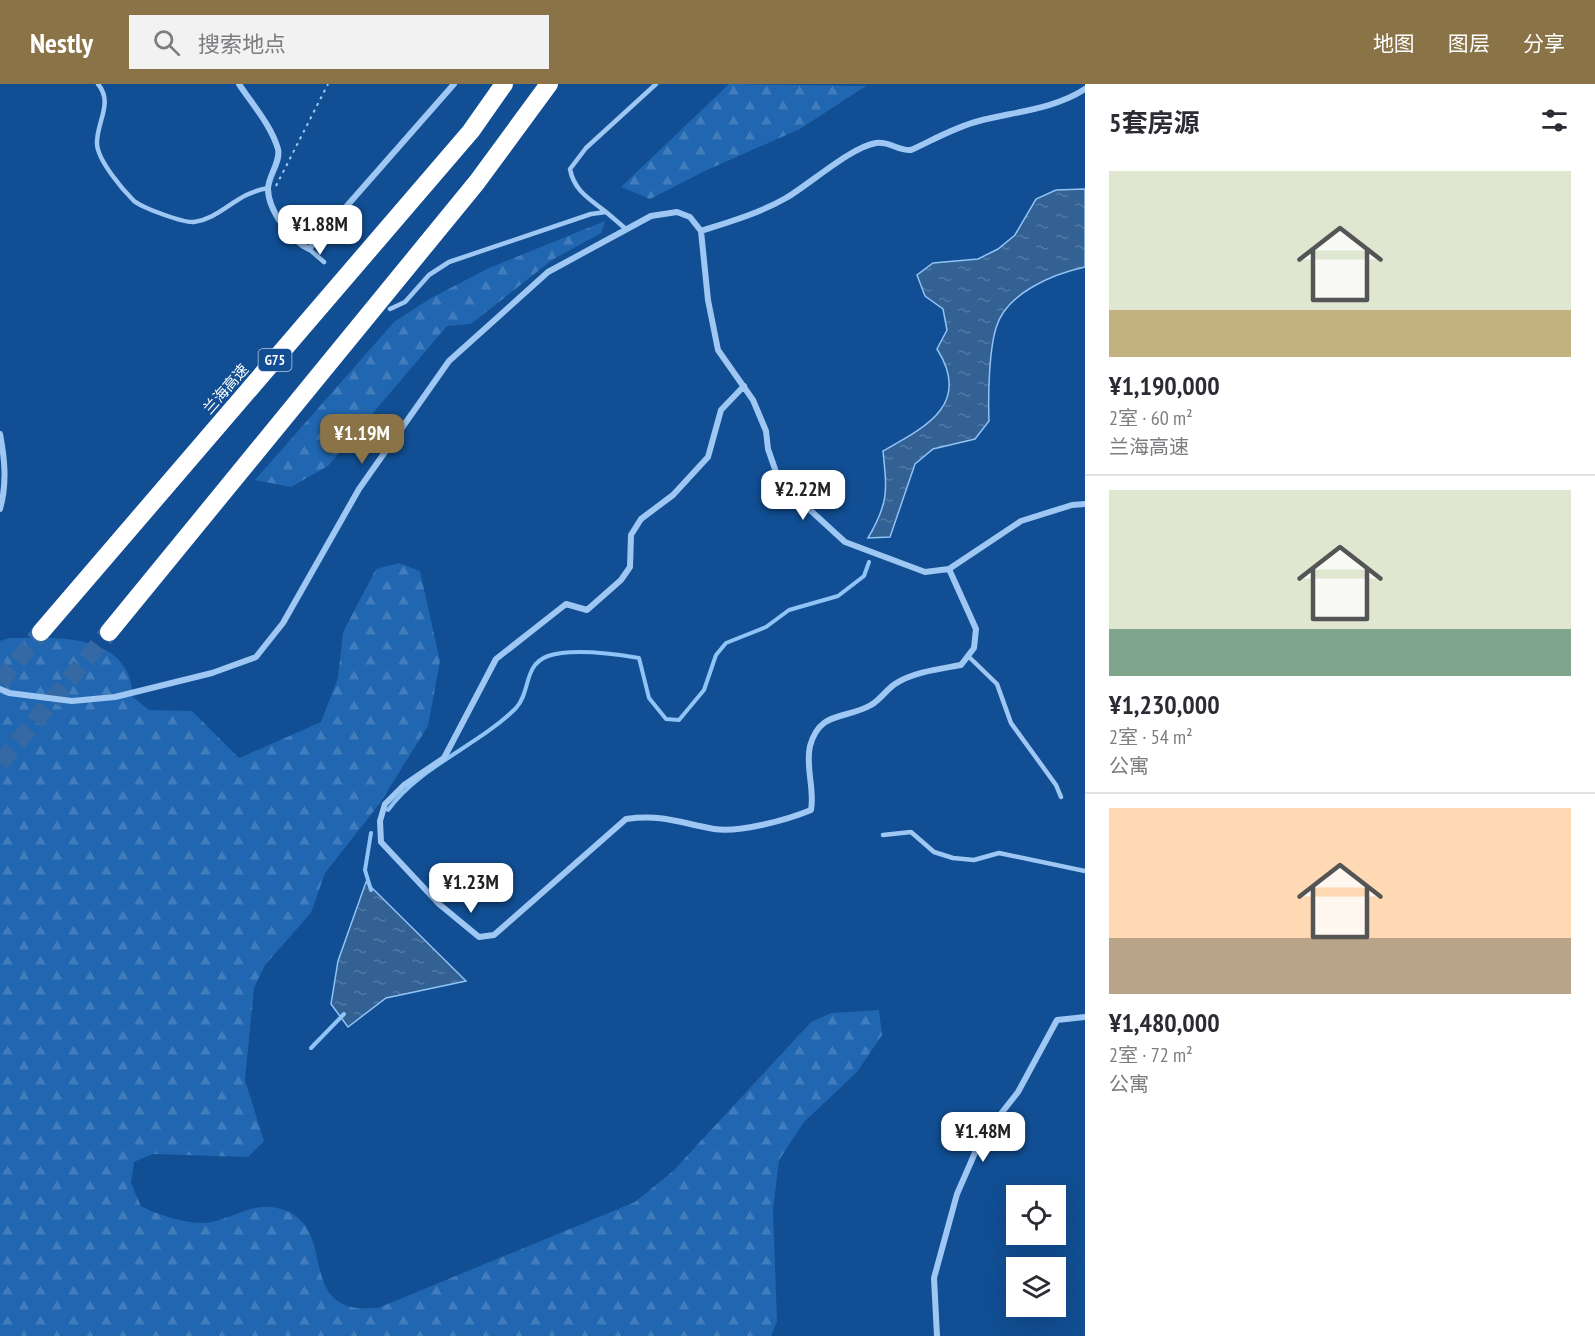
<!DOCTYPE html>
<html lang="zh">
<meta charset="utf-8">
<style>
:root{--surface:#fff;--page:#f2f2f3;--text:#2b2b33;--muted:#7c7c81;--line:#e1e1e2;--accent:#8a7347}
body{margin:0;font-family:"PT Sans Narrow","Noto Sans SC",sans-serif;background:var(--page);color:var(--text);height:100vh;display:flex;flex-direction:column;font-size:22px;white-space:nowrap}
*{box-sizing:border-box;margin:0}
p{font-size:20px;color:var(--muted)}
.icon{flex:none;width:33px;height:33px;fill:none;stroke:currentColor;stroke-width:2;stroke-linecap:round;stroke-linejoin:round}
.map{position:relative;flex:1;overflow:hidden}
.details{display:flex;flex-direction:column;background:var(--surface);width:510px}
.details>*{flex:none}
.buttons{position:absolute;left:1006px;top:1101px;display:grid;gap:12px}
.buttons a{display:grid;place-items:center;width:60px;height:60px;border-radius:0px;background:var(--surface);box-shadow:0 6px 24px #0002;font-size:30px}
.price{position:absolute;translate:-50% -51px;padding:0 14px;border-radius:12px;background:#fff;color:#222;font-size:20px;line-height:39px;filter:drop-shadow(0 2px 3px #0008)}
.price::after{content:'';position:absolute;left:50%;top:36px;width:18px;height:14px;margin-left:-9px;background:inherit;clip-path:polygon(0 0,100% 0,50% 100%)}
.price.current{background:var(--accent);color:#fff}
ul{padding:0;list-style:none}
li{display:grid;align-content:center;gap:12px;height:318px;padding:0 24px}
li+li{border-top:2px solid var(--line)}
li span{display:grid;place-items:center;height:186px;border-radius:0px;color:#555}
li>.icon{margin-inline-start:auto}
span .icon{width:108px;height:108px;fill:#fffc;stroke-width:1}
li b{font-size:26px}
h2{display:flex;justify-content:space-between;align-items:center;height:72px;padding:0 24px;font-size:26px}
header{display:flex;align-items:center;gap:36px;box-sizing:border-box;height:84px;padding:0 30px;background:var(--accent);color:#fff}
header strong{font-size:28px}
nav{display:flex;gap:33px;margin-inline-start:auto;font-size:21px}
.search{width:420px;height:54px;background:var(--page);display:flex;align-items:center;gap:15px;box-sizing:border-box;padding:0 21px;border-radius:0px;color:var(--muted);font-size:22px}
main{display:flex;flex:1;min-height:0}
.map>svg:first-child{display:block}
.forest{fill:url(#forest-firs)}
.water{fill:url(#water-ripples);stroke:#90c3f6;stroke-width:1.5}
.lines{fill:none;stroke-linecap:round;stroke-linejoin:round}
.stream{stroke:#90c3f6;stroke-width:4}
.motorway-tunnel{stroke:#3569a3;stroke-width:18;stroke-dasharray:18 9;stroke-linecap:butt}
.path{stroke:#9fc7f3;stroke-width:2;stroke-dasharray:3 4.5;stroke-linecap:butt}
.service{stroke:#9fc7f3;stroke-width:4.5}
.minor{stroke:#9fc7f3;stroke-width:6}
.motorway{stroke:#fff;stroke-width:18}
.labels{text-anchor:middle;stroke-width:5;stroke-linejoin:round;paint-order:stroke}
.shield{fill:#114e93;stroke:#b8cadf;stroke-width:1.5}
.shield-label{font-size:14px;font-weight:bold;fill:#fff}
.street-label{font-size:15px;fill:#fff;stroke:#114e93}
</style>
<header>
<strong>Nestly</strong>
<div class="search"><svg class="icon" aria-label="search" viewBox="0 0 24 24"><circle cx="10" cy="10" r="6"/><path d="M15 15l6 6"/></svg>搜索地点</div>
<nav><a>地图</a><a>图层</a><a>分享</a></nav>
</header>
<main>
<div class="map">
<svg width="1085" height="1252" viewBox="0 0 1085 1252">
<defs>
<pattern id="forest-firs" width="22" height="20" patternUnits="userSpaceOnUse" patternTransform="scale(1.5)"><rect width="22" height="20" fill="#2066b0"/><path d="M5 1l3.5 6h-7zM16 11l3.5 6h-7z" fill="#417dbc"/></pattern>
<pattern id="water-ripples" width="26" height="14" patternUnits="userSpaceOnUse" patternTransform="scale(1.5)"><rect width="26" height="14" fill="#346193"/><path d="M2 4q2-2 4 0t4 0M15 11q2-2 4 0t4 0" fill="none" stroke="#5279a3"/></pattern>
</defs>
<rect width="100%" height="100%" fill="#114e93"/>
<path class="forest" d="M729,0L866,2L800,45L707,86L650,115L621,103Z
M605,137L601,149L552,176L471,240L447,242L328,382L291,403L255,396L394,238L431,214L489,184Z
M399,479L420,487L440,577L428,642L380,719L325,789L311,829L265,881L254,904L245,996L264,1057L248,1073L153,1070L134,1078L131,1099L141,1122C158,1131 191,1142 211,1138C234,1134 253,1118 277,1124C336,1137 300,1209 351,1223C359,1225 370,1224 378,1224L635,1118L673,1087L811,938L831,929L879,926L882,951L857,988L804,1038L779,1076L773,1126L777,1237L771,1252H0V557L9,554C46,554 110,548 128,590C131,596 132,606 133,613L149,626L192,627L239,674L321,638L338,594L343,548L376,485Z"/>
<path class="water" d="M1085,105V183C1053,190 1006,209 996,244C989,267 988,312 989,337L975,355L933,365L915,380L890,453L868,454C889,418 887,407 883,367C926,343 972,320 937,265L947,246L943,225L925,212L917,191L933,179L978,175L998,165L1015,151L1036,115L1056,106Z
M366,798L466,897L386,914L348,943L331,920L338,877Z"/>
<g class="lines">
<path class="stream" d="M388,726C420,682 478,662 516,624C531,608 523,581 548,572C572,564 615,570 639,574L649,614L666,635L679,636L704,606L716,571L726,559L766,543L789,526L838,512L864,492L869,478
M371,806L365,786L371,749
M311,964L344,930"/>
<path class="motorway-tunnel" d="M0,598L41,548
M0,679L109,548"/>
<path class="path" d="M276,102L328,0"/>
<path class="service" d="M98,0C114,19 96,39 97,60C98,77 123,106 134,117C143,124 183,139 194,138C222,134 236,109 268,104
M606,128C590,115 574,107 570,85L586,64L656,0
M309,165L324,178
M390,225L405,218L429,191L449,178L591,130L606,128L626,145
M968,572L997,600L1011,639L1056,701L1061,713
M883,751L911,748L934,768L953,774L974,776L999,769L1085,787"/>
<path class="minor" d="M239,0C252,20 271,41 278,65C281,78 268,92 268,105C268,126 291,157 309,165L454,0
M701,147C729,138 760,129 786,114C810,100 851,63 876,59C890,57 898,67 911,66C933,56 955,43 979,37C1013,28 1055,25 1085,5
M744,302L721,326L708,373L673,411L641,435L631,451L630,483L621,496L587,526L566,520L496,575L444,674L404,701L385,720L380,737L381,758L439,820L479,853L494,851L626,735C663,730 680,739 714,745C739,749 787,736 811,726C815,705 805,683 810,662C820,626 845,636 871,621C880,616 886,606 895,600C913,588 940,585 961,581L974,564L976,545L949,485
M0,350C5,376 7,400 0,425
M0,605L9,609L72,617L115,613L212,589L256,573L283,539L359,405L449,277L548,188L651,132L677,128L690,133L701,147L708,216L718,266L753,316L766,347L768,365L776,388L798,415L845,458L925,488L949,485L1021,437L1072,421L1085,420
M937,1252L934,1194L957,1110L981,1055L1018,1008L1057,936L1085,933"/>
<path class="motorway" d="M41,548L471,47L504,0
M109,548L477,98L549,0"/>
</g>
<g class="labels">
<rect class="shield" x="258.5" y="265" width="33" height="22" rx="4.5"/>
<g class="shield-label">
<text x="275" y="281">G75</text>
</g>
<g class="street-label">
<text transform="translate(226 305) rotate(-49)" y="5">兰海高速</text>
</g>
</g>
</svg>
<div class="buttons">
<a><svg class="icon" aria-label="locate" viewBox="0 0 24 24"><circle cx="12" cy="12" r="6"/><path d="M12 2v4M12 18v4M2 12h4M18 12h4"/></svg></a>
<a><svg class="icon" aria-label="layers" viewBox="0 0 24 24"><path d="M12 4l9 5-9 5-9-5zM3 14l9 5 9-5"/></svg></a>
</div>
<b class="price" style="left:320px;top:172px">¥1.88M</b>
<b class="price current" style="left:362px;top:381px">¥1.19M</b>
<b class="price" style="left:803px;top:437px">¥2.22M</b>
<b class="price" style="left:471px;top:830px">¥1.23M</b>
<b class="price" style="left:983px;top:1079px">¥1.48M</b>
</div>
<section class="details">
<h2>5套房源<svg class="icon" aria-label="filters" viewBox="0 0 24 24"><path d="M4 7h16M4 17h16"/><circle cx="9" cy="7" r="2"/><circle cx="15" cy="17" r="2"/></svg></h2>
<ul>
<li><span style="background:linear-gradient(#dfe7d0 75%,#c2b280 0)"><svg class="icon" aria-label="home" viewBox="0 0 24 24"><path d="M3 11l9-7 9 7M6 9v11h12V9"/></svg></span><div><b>¥1,190,000</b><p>2室 · 60 m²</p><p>兰海高速</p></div></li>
<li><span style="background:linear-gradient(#dfe7d0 75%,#7fa58c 0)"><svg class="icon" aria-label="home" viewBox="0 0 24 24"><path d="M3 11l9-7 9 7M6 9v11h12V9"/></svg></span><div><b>¥1,230,000</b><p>2室 · 54 m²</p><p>公寓</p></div></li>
<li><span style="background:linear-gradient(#ffd9b3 70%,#b9a48a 0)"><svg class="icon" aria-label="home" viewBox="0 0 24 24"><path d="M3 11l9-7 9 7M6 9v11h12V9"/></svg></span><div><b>¥1,480,000</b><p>2室 · 72 m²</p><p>公寓</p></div></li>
</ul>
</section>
</main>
